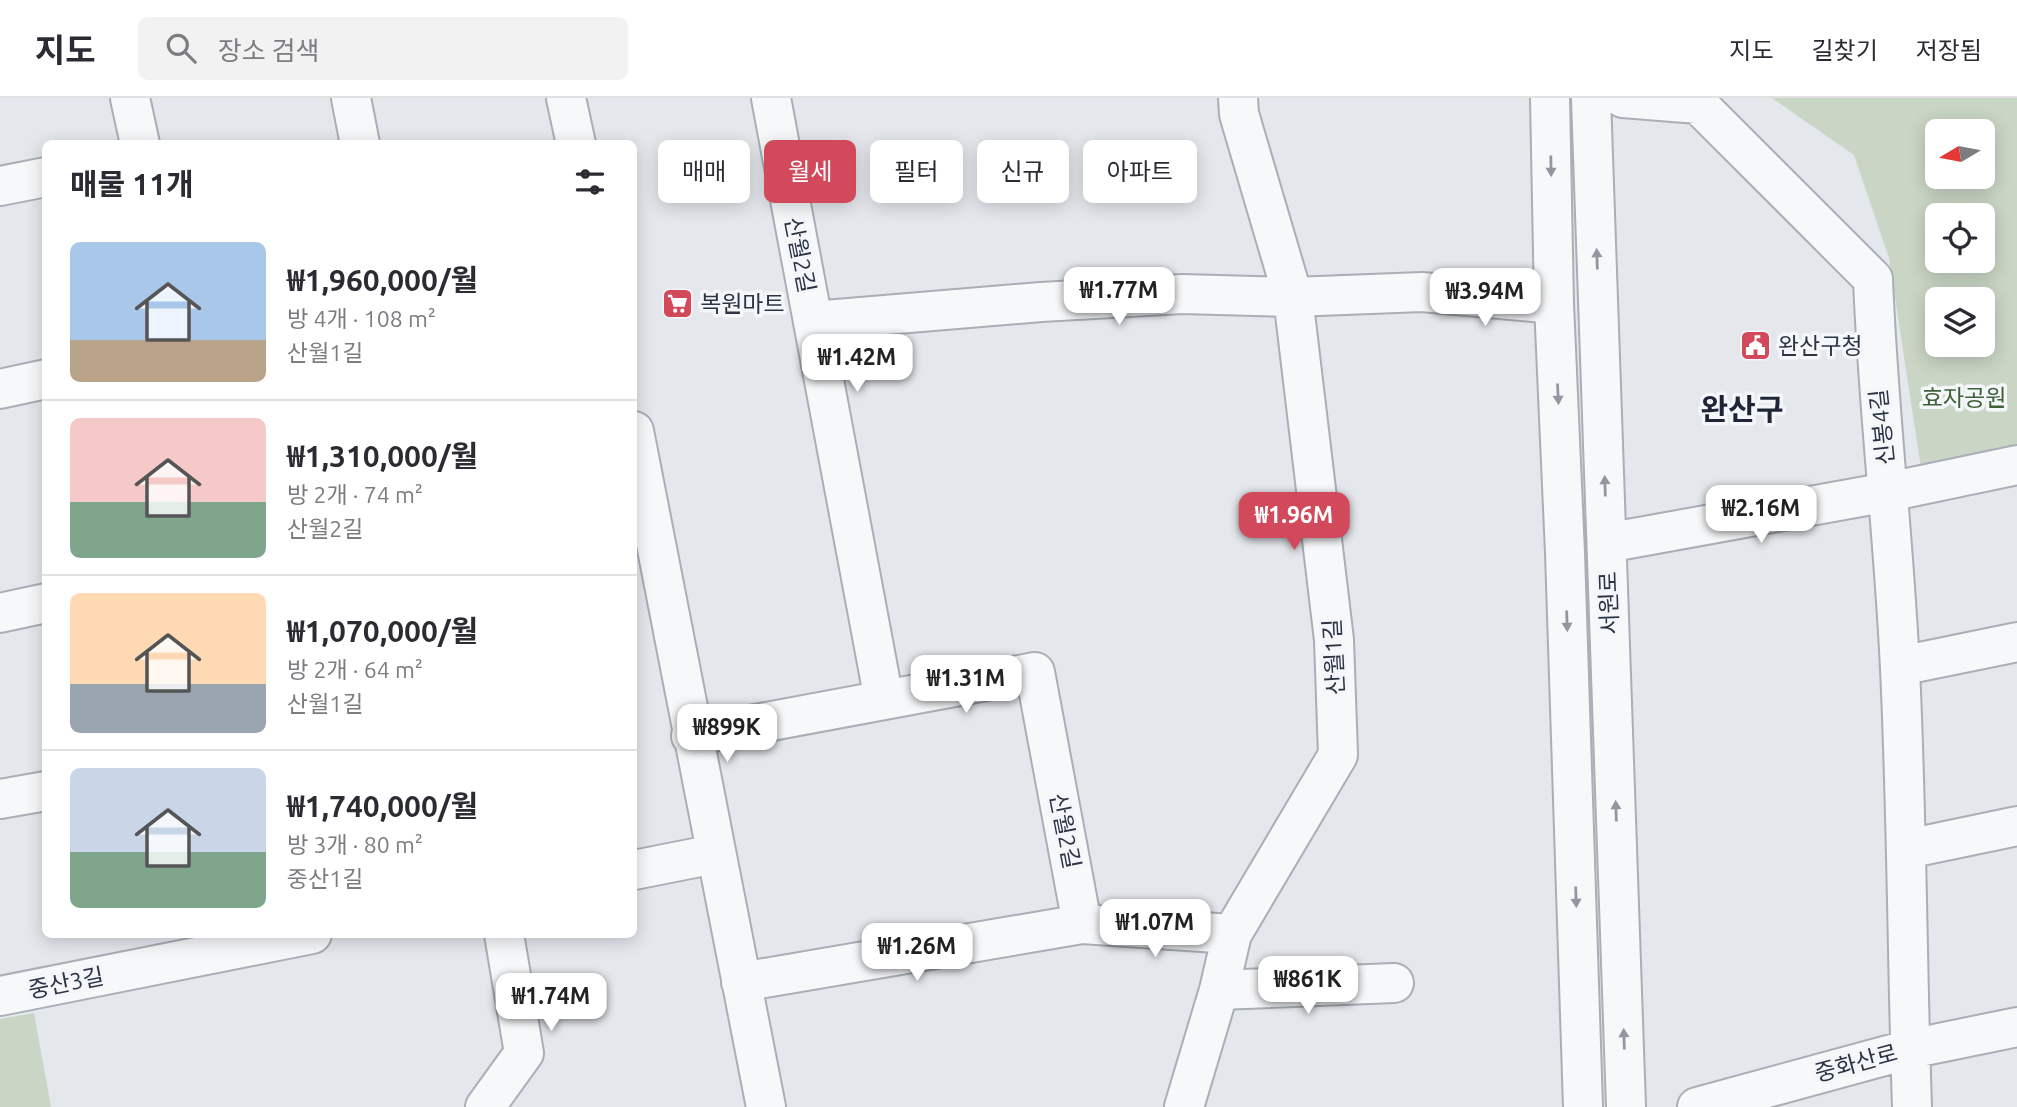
<!DOCTYPE html>
<html lang="ko">
<meta charset="utf-8">
<style>
:root{--surface:#fff;--page:#f2f2f3;--text:#2b2b33;--muted:#7c7c81;--line:#e1e1e2;--accent:#d1495b}
body{margin:0;font-family:Ubuntu,"Noto Sans KR",sans-serif;background:var(--page);color:var(--text);height:100vh;display:flex;flex-direction:column;font-size:26px;white-space:nowrap}
*{box-sizing:border-box;margin:0}
p{font-size:23px;color:var(--muted)}
.icon{flex:none;width:38px;height:38px;fill:none;stroke:currentColor;stroke-width:2;stroke-linecap:round;stroke-linejoin:round}
.map{position:relative;flex:1;overflow:hidden}
.sheet{position:absolute;left:42px;top:42px;width:595px;height:798px;display:flex;flex-direction:column;background:var(--surface);border-radius:10px;box-shadow:0 4px 18px #0003}
.sheet>*{flex:none}
.guide{position:absolute;left:658px;top:42px;width:665px;height:63px;display:flex;gap:14px}
.needle{width:46px;rotate:260deg}
.fabs{position:absolute;left:1925px;top:21px;display:grid;gap:14px}
.fabs a{display:grid;place-items:center;width:70px;height:70px;border-radius:10px;background:var(--surface);box-shadow:0 4px 18px #0003;font-size:35px}
.price{position:absolute;translate:-50% -60px;padding:0 16px;border-radius:14px;background:#fff;color:#222;font-size:23px;line-height:46px;filter:drop-shadow(0 2px 4px #0008)}
.price::after{content:'';position:absolute;left:50%;top:42px;width:21px;height:16px;margin-left:-10px;background:inherit;clip-path:polygon(0 0,100% 0,50% 100%)}
.price.current{background:var(--accent);color:#fff}
ul{padding:0;list-style:none}
li{display:flex;align-items:center;gap:21px;height:175px;padding:0 28px}
li+li{border-top:2px solid var(--line)}
li span{display:grid;place-items:center;flex:none;width:196px;height:140px;border-radius:10px;color:#555}
li>.icon{margin-inline-start:auto}
span .icon{width:84px;height:84px;fill:#fffc;stroke-width:1}
li b{font-size:30px}
h2{display:flex;justify-content:space-between;align-items:center;height:84px;padding:0 28px;font-size:30px}
.tag{padding:0 24px;border-radius:10px;background:var(--surface);box-shadow:0 4px 18px #0003;font-size:24px;line-height:63px}
.tag.current{background:var(--accent);color:#fff}
header{display:flex;align-items:center;gap:42px;box-sizing:border-box;height:98px;padding:0 35px;background:var(--surface);border-bottom:2px solid var(--line)}
header strong{font-size:33px}
nav{display:flex;gap:38px;margin-inline-start:auto;font-size:24px}
.search{width:490px;height:63px;background:var(--page);display:flex;align-items:center;gap:18px;box-sizing:border-box;padding:0 24px;border-radius:10px;color:var(--muted);font-size:26px}
.map>svg:first-child{display:block}
.green{fill:#c9d6c5;fill-rule:evenodd}
.lines{fill:none;stroke-linecap:round;stroke-linejoin:round}
.minor-casing{stroke:#a9aeb7;stroke-width:42}
.minor{stroke:#f7f8fa;stroke-width:38}
.oneway{fill:#9196a0}
.labels{text-anchor:middle;stroke-width:7;stroke-linejoin:round;paint-order:stroke}
.street-label{font-size:23px;fill:#2b3445;stroke:#f4f6f9}
.poi-label{font-size:23px;fill:#2b3445;stroke:#f4f6f9;text-anchor:start}
.park-label{font-size:23px;fill:#3f6138;stroke:#f4f6f9}
.district-label{font-size:30px;font-weight:bold;fill:#1d2536;stroke:#f4f6f9}
</style>
<header>
<strong>지도</strong>
<div class="search"><svg class="icon" aria-label="search" viewBox="0 0 24 24"><circle cx="10" cy="10" r="6"/><path d="M15 15l6 6"/></svg>장소 검색</div>
<nav><a>지도</a><a>길찾기</a><a>저장됨</a></nav>
</header>
<div class="map">
<svg width="2017" height="1009" viewBox="0 0 2017 1009">
<rect width="100%" height="100%" fill="#e4e7ec"/>
<path class="green" d="M1772,0H2017V353L1921,370L1889,160L1854,57ZM1937,33H1983V79H1937ZM1937,117H1983V163H1937ZM1937,201H1983V247H1937Z
M34,915L51,1009H0V921Z"/>
<g class="lines">
<defs>
<path id="minor" d="M130,0L140,46
M351,0L360,46
M566,0L576,46
M771,0L884,602
M1550,0L1554,206L1565,455L1583,1009
M1591,0L1626,1009
M1623,0L1698,6L1873,181C1878,311 1894,440 1900,571C1907,717 1907,863 1912,1009
M0,88L46,79
M813,223L1041,204L1182,196L1293,199L1422,194L1554,206
M0,291L46,281
M634,333L766,1009
M1623,442L1888,394L2017,367
M0,515L46,505
M1900,568L2017,544
M691,638L1035,574L1082,826
M0,701L46,693
M1907,751L2017,728
M634,772L715,756
M741,884L1082,826L1232,836
M1219,892L1394,885
M0,898L312,836
M485,1009L524,955L504,836
M1184,1009L1219,892L1232,836L1338,657L1334,542L1293,199L1239,16L1238,0
M1697,1009L1910,951L2017,929"/>
</defs>
<use href="#minor" class="minor-casing"/>
<use href="#minor" class="minor"/>
</g>
<defs><path id="oneway-solid" d="M-6-.8H1V-3.2L6.5 0L1 3.2V.8H-6Z" transform="scale(1.75)"/></defs>
<g class="oneway">
<use href="#oneway-solid" transform="translate(1551 68) rotate(89)"/>
<use href="#oneway-solid" transform="translate(1597 161) rotate(-92)"/>
<use href="#oneway-solid" transform="translate(1558 296) rotate(87)"/>
<use href="#oneway-solid" transform="translate(1605 388) rotate(-92)"/>
<use href="#oneway-solid" transform="translate(1567 523) rotate(88)"/>
<use href="#oneway-solid" transform="translate(1616 713) rotate(-92)"/>
<use href="#oneway-solid" transform="translate(1576 799) rotate(88)"/>
<use href="#oneway-solid" transform="translate(1624 941) rotate(-92)"/>
</g>
<defs>
<symbol id="supermarket-square" viewBox="-11 -11 22 22"><rect x="-9" y="-9" width="18" height="18" rx="4" fill="#d1495b" stroke="#f4f6f9"/><path d="M-6-5.5h2.5l.6 2H6L4.5 2H-2.5L-4.4-4H-6ZM-1.5 3.2a1.3 1.3 0 1 0 .1 0ZM3 3.2a1.3 1.3 0 1 0 .1 0Z" fill="#fff"/></symbol>
<symbol id="civic-square" viewBox="-11 -11 22 22"><rect x="-9" y="-9" width="18" height="18" rx="4" fill="#d1495b" stroke="#f4f6f9"/><path d="M-.6-6.5H3V-4.5H.6V-3L4-1V1h2V6H-6V1h2V-1L-.6-3ZM-1.2 2.5V6h2.4V2.5Z" fill="#fff"/></symbol>
</defs>
<g fill-rule="evenodd">
<use href="#supermarket-square" x="660" y="188" width="35" height="35"/>
<use href="#civic-square" x="1738" y="230" width="35" height="35"/>
</g>
<g class="labels">
<g class="street-label">
<text transform="translate(800 157) rotate(79)" y="8">산월2길</text>
<text transform="translate(1882 329) rotate(-96)" y="8">신봉4길</text>
<text transform="translate(1609 505) rotate(-92)" y="8">서원로</text>
<text transform="translate(1334 559) rotate(-93)" y="8">산월1길</text>
<text transform="translate(1065 733) rotate(79)" y="8">산월2길</text>
<text transform="translate(66 885) rotate(-11)" y="8">중산3길</text>
<text transform="translate(1856 965) rotate(-15)" y="8">중화산로</text>
</g>
<g class="poi-label">
<text x="700" y="214">복원마트</text>
<text x="1778" y="256">완산구청</text>
</g>
<g class="park-label">
<text x="1964" y="308">효자공원</text>
</g>
<g class="district-label">
<text x="1742" y="322">완산구</text>
</g>
</g>
</svg>
<div class="fabs">
<a><svg class="needle" viewBox="-14 -14 28 28"><path d="M0-13l5 13h-10z" fill="#e53935"/><path d="M0 13l5-13h-10z" fill="#7c7c81"/></svg></a>
<a><svg class="icon" aria-label="locate" viewBox="0 0 24 24"><circle cx="12" cy="12" r="6"/><path d="M12 2v4M12 18v4M2 12h4M18 12h4"/></svg></a>
<a><svg class="icon" aria-label="layers" viewBox="0 0 24 24"><path d="M12 4l9 5-9 5-9-5zM3 14l9 5 9-5"/></svg></a>
</div>
<b class="price" style="left:1119px;top:229px">₩1.77M</b>
<b class="price" style="left:1485px;top:230px">₩3.94M</b>
<b class="price" style="left:857px;top:296px">₩1.42M</b>
<b class="price" style="left:1761px;top:447px">₩2.16M</b>
<b class="price current" style="left:1294px;top:454px">₩1.96M</b>
<b class="price" style="left:966px;top:617px">₩1.31M</b>
<b class="price" style="left:727px;top:666px">₩899K</b>
<b class="price" style="left:1155px;top:861px">₩1.07M</b>
<b class="price" style="left:917px;top:885px">₩1.26M</b>
<b class="price" style="left:1308px;top:918px">₩861K</b>
<b class="price" style="left:551px;top:935px">₩1.74M</b>
<div class="guide">
<a class="tag">매매</a>
<a class="tag current">월세</a>
<a class="tag">필터</a>
<a class="tag">신규</a>
<a class="tag">아파트</a>
</div>
<section class="sheet">
<h2>매물 11개<svg class="icon" aria-label="filters" viewBox="0 0 24 24"><path d="M4 7h16M4 17h16"/><circle cx="9" cy="7" r="2"/><circle cx="15" cy="17" r="2"/></svg></h2>
<ul>
<li><span style="background:linear-gradient(#a9c7e8 70%,#b9a48a 0)"><svg class="icon" aria-label="home" viewBox="0 0 24 24"><path d="M3 11l9-7 9 7M6 9v11h12V9"/></svg></span><div><b>₩1,960,000/월</b><p>방 4개 · 108 m²</p><p>산월1길</p></div></li>
<li><span style="background:linear-gradient(#f6c9c9 60%,#7fa58c 0)"><svg class="icon" aria-label="home" viewBox="0 0 24 24"><path d="M3 11l9-7 9 7M6 9v11h12V9"/></svg></span><div><b>₩1,310,000/월</b><p>방 2개 · 74 m²</p><p>산월2길</p></div></li>
<li><span style="background:linear-gradient(#ffd9b3 65%,#9aa5b1 0)"><svg class="icon" aria-label="home" viewBox="0 0 24 24"><path d="M3 11l9-7 9 7M6 9v11h12V9"/></svg></span><div><b>₩1,070,000/월</b><p>방 2개 · 64 m²</p><p>산월1길</p></div></li>
<li><span style="background:linear-gradient(#c9d6e8 60%,#7fa58c 0)"><svg class="icon" aria-label="home" viewBox="0 0 24 24"><path d="M3 11l9-7 9 7M6 9v11h12V9"/></svg></span><div><b>₩1,740,000/월</b><p>방 3개 · 80 m²</p><p>중산1길</p></div></li>
</ul>
</section>
</div>
